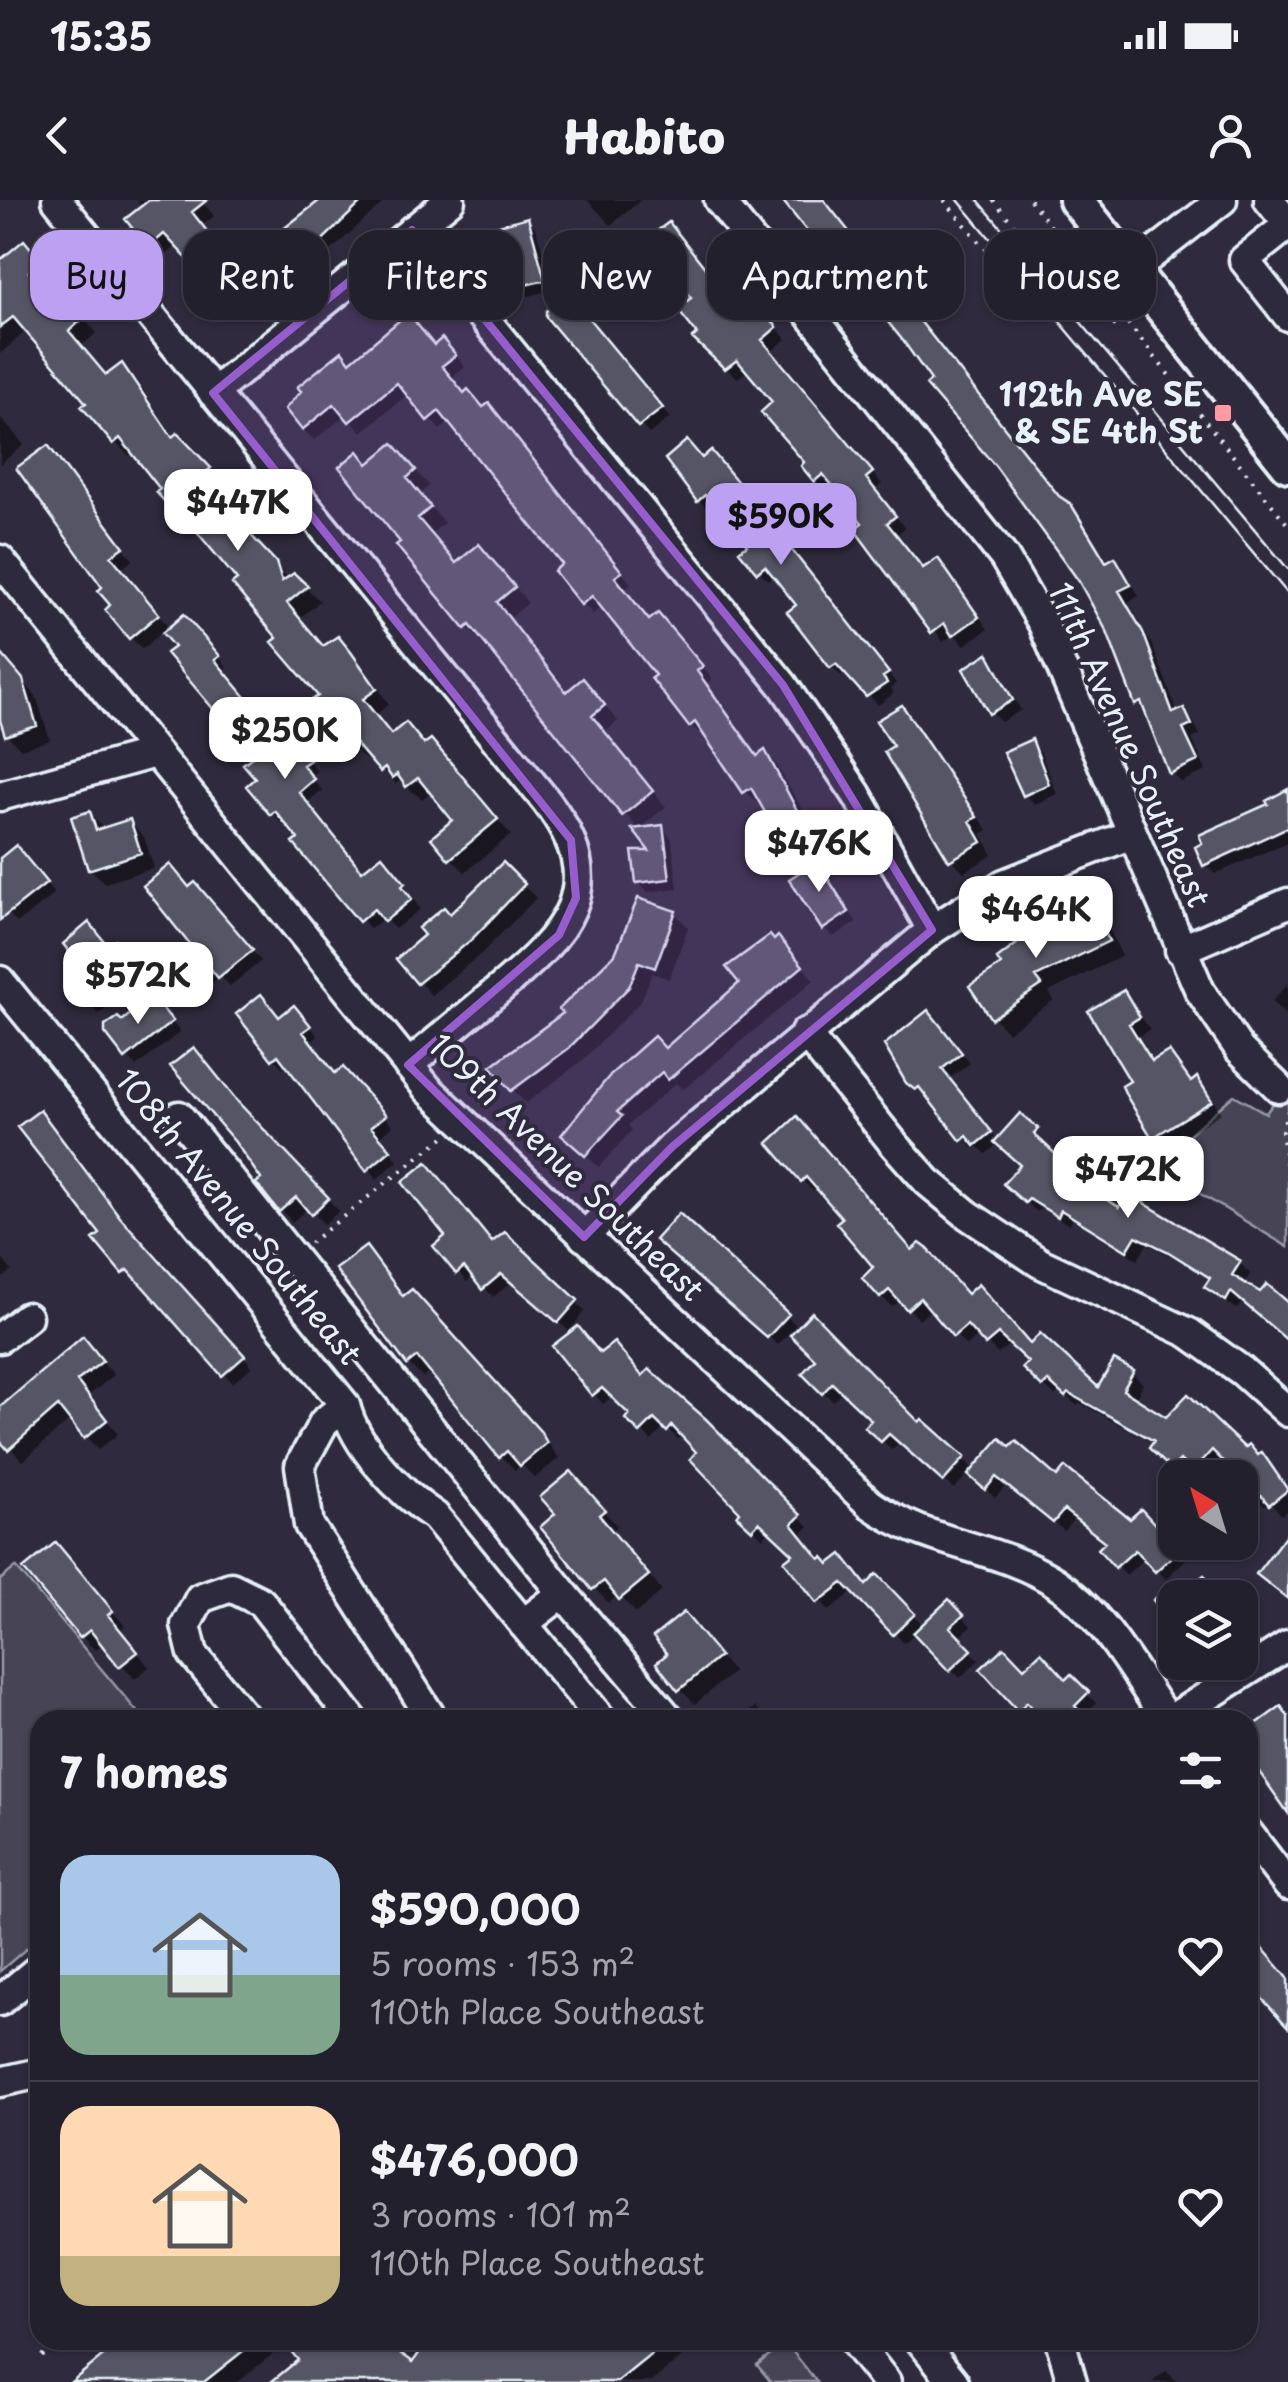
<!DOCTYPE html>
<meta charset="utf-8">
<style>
:root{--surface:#23202e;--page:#2f2d3a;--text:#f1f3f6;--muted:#a3a3aa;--line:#403e4a;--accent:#bca0f2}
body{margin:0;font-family:"Playpen Sans",sans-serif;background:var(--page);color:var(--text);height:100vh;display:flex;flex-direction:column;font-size:38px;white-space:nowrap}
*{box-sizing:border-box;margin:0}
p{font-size:32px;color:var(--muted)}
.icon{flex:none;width:55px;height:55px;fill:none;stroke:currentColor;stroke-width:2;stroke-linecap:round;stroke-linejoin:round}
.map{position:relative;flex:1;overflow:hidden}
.drawer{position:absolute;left:30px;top:1510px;width:1228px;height:640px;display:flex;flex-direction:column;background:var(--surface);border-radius:30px;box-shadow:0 2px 8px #0004,0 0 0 2px var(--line)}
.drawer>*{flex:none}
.top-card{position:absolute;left:30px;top:30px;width:1230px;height:90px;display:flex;gap:20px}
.needle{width:65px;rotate:322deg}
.buttons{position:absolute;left:1158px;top:1260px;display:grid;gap:20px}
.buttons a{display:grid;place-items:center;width:100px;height:100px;border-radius:20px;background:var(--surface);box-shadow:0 2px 8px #0004,0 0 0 2px var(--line);font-size:50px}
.price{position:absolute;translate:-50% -85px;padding:0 22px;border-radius:20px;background:#fff;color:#222;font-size:32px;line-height:65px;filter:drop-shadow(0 2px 5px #0008)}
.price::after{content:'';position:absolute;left:50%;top:60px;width:30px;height:22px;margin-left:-15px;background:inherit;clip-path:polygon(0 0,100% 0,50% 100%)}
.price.on{background:var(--accent);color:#111}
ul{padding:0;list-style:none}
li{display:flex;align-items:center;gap:30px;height:250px;padding:0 30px}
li+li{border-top:2px solid var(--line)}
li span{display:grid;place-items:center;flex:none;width:280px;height:200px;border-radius:30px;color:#555}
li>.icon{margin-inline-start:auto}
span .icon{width:120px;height:120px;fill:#fffc;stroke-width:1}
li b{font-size:42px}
h2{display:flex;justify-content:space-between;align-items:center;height:120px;padding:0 30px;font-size:42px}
.tag{padding:0 35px;border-radius:30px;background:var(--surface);box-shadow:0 2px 8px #0004,0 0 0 2px var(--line);font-size:35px;line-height:90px}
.tag.on{background:var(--accent);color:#111}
.status{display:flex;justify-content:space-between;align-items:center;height:70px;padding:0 50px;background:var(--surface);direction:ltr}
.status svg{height:28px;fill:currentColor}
header{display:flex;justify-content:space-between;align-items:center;height:130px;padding:0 30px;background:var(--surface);font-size:45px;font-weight:800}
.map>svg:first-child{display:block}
.green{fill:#464455;stroke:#979aa6;stroke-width:2.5}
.shadow{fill:#0007}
.building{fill:#575565;stroke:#e8f1f8;stroke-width:2.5}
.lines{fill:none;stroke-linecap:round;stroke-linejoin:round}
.minor-casing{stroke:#e8f1f8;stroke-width:35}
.major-casing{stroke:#e8f1f8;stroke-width:40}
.path{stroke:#e8f1f8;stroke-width:4;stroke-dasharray:2.5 8;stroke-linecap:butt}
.minor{stroke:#2f2a3d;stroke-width:28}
.major{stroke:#2f2a3d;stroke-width:32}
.tram{stroke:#e8f1f8;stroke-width:2.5}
.marked{fill:#965dcd;fill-opacity:0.2;stroke:#965dcd;stroke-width:8;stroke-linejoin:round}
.poi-dot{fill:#ff9aa2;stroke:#2f2a3d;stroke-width:4}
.labels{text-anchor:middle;stroke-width:8;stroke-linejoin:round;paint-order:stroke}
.poi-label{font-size:32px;font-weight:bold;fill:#e8f1f8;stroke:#2f2a3d;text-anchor:end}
.street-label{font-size:32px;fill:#e8f1f8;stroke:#2f2a3d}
</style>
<div class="status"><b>15:35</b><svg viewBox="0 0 49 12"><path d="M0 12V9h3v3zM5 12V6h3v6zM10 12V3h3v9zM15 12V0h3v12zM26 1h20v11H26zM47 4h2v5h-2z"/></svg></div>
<header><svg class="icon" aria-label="back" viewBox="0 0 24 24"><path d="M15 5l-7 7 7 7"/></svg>Habito<svg class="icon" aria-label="person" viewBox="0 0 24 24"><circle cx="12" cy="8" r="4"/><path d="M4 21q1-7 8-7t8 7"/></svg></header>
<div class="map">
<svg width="1288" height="2182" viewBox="0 0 1288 2182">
<rect width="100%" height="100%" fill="#2f2a3d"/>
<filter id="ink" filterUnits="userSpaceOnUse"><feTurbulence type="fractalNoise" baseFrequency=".01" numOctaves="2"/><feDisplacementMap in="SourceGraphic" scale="20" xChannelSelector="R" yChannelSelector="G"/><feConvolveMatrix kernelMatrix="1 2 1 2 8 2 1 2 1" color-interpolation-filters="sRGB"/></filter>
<g filter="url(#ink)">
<path class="green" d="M1288,883V1047L1153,965L1234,895L1266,913Z
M16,1367L144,1520H40V1737L0,1771V1380Z
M785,2142L817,2182H771L757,2165Z"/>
<path class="shadow" d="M138,0H201L214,16L202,26L217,44L270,73L282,86L266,115L235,99L226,116L210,108L198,95L208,78L178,45L162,58L150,46Z
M324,0H386L311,69L301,60Z
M587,0H641L611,25Z
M785,0H821L954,161L951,163L1062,302L1080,318L1109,363L1114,360L1124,370L1139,396L1128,402L1152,445L1178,513L1183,511L1193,521L1200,535L1192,539L1206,571L1181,582L1171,572L1147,513L1137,503L1109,431L1080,378L881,110L877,113L868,104Z
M527,19L536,29L553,89L529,96L519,86Z
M24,43L54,77L42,88L61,112L71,104L97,133L81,146L107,177L122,166L136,180L175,238L223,284L210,295L289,379L294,376L320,401L299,419L324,449L338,439L365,469L389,504L376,515L393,536L445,557L511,635L465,672L451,658L456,621L432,591L422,599L399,581L396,584L370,557L366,560L352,546L241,380L187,315L184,318L160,292L163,289L134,252L129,256L115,242L89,203L27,130L0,154V63Z
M1066,53L1101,95L1083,109L1039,58Z
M567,95L670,218L649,234L546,114Z
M741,114H766L786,139L771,152L882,284L875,290L905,328L896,335L924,370L937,361L948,372L988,429L965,445L954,434L943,442L865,323L834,284L826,291L815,280L776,202L749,169L738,178L710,155L722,145Z
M435,147L453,152L465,167L451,178L465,196L500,217L631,384L624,390L650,422L700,463L712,479L706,483L758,558L765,554L776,564L819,639L795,652L784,641L761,599L756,602L745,591L706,533L702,536L691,525L659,475L603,406L593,414L583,403L565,364L450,222L440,230L408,194L362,232L346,215L314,240L303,229L351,164Z
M0,217L24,245L0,264Z
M48,248L133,360L121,369L170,429L194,427L227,467L223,471L286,547L301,551L317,571L310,576L322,590L306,603L363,674L391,667L420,709L395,729L384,718L370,729L285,620L281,623L250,586L258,578L257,556L163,431L142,449L131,438Z
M668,260L703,261L755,304L896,483L891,488L894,493L878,505L847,472L841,476L832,467L799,405L775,375L768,380L759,371L750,345L716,304L708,309L699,300Z
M408,261L429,286L420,294L444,323L431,334L457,365L494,362L528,403L510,418L568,494L597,496L618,521L605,532L666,607L638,629L485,439L482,442L467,427L369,266Z
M0,454L36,496L50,540L21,549L7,535L0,512Z
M988,456L1021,510L1001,522L991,512Z
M902,508L988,630L981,634L993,655L964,672L951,659L897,546Z
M1031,542L1040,551L1057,594L1035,604L1025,595Z
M1288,592V642L1215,674L1205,665Z
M90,614L105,630L130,622L144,637L154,668L105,683L90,669Z
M662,628L671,637L678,688L648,692L638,682Z
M26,658L54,694L17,723L0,703V671Z
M816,664L857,722L833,737L824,728Z
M503,666L536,698L483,752L431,795L399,759L451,717Z
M190,689L204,695L261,761L230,786L220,776L205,789L196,779Z
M675,713L688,727L669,779L652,773L641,801L582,861L526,903L513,890L567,813Z
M1095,716L1110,731L1122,756L1049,792L1054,800L1008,832L993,817L1004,765L1073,718L1078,724Z
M777,739L814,780L683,890L676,883L628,925L632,930L599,967L577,947L665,851L743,783L730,767L758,743Z
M110,748L130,758L146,776L99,814L85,799Z
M1288,783V817L1272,802Z
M1123,793L1150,829L1139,836L1155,863L1169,854L1193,883L1197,881L1208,892L1221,913L1166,948L1154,936L1133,882Z
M161,808L180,832L136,867L107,828Z
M303,818L318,836L310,843L336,875L352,880L393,926L379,937L398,961L377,979L288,864L283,868L274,858L280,819Z
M938,823L970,863L949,879L998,941L1021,916L1072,973L1068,978L1120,1010L1240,1063L1250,1074L1243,1085L1288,1106V1140L1243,1101L1237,1109L1218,1097L1208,1087L1212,1081L1181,1061L1147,1044L1138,1060L1073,1019L1069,1025L1041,1008L1037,1012L1017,994L1023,965L999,943L986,954L977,945L973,948L929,895L895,864V854Z
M249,917L339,1011L324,1024L308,1008L292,1022L259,984L264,979Z
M771,943L1030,1147L1099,1191L1132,1173L1143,1184L1135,1200L1167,1220L1261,1255L1288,1285V1310L1282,1315L1269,1301L1264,1306L1224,1260L1208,1278L1192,1269L1183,1278L1152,1247L1155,1244L1080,1203L1077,1206L1060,1190L1055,1196L1026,1168L1031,1163L1011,1143L998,1154L979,1135L966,1146L932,1109L919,1119L901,1100L892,1107L881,1096L876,1067L846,1018L818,986L813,991L802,980Z
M679,1016L796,1125L778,1145L667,1049Z
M129,1030L252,1166L233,1183L97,1039Z
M505,1036L585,1111L569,1131L512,1082L493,1097L474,1076L467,1082L437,1046L493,1045Z
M366,1049L405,1097L529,1218L559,1258L535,1278L522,1265L515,1270L501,1256L431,1170L423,1178L409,1164L339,1069Z
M0,1056L12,1071L0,1080Z
M83,1139L114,1175L88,1196L118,1234L98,1250L71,1219L23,1261L0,1237V1213L35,1177Z
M601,1156L643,1178L649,1172L809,1326L800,1335L821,1362L867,1387L877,1378L924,1426L949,1402L971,1426L958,1438L979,1460L960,1478L916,1432L904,1443L854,1391L829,1411L787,1361L796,1354L770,1330L763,1338L740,1316L744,1312L683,1234L678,1239L665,1227L651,1241L613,1196L603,1204L594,1194Z
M818,1159L919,1226L892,1250L868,1226L874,1220L843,1191L833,1201L814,1183Z
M965,1261L975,1271L1057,1280L1164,1337L1175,1330V1342H1188L1195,1350L1166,1379L1145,1358L1126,1375L1101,1349L1108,1343L1075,1317L1064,1331L1018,1291L1007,1285L995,1298L969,1273L954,1289L946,1282Z
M585,1289L617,1326L612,1331L662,1391L636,1413L619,1395L609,1403L594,1388Z
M69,1359L125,1426L120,1430L149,1467L135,1479L104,1444L95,1450L82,1437Z
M684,1415L733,1472L695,1504L680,1489L670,1455Z
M1240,1417L1249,1427L1240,1434Z
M983,1470L1024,1471L1066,1482L1071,1478L1096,1503L1082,1517L1085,1520H1047L1038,1510L1029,1518Z
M755,1507L769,1520H739Z
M127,2140H378L414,2165L431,2140H703L651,2182H275L302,2160L287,2143L237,2182H75Z
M1166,2171L1177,2182H1152Z"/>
<path class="building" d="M149,0H207L192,12L214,40L271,71L253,105L222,88L213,105L195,96L205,78L164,34L148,48L125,19Z
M320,0H364L300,62L277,34Z
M782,0H824L1059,296L1071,304L1106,362L1115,357L1131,385L1119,391L1143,432L1173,513L1184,508L1192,525L1183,529L1198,561L1169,574L1141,502L1135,505L1107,432L1078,380L996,267L926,185L931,180L904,142L871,101L866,105Z
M528,17L545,80L517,87L495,26Z
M669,22L740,112L755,100L777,127L762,140L873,272L866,278L896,316L887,323L923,368L938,358L979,417L952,436L944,423L931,433L854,329L862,323L823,274L814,282L801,266L804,262L761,212L772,202L737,160L725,169L692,138L697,134L677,109L691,98L645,40Z
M24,40L42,62L29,72L60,110L71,101L85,117L69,131L106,175L122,163L172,237L177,233L211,268L198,279L276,362L282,381L294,373L308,386L287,403L323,446L338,436L351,452L377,489L363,499L391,534L406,522L424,544L431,539L498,619L449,660L431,638L452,620L418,578L406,587L397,574L392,578L385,568L380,572L356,544L350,548L312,500L318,496L272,442L277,438L232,384L237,380L172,302L168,305L156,292L160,289L120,238L113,244L81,206L86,203L13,117L0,127V60Z
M1056,40L1093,84L1072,101L1036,58Z
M567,92L663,208L638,227L546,117V111Z
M408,113L434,145L442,138L456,155L442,166L464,193L468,189L483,207L489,203L622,372L615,377L649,420L658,413L703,466L697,471L757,556L765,550L807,629L782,642L751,588L743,593L695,522L689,527L651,478L655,475L592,396L581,405L554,371L562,364L439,211L427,221L397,183L349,222L334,204L302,230L285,209L301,191L297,187L342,151L350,162Z
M687,240L702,258L711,250L746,292L889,473L883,477L887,483L866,497L836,464L830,468L787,412L796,405L765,366L757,373L739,351L747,345L705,295L697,302L665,259Z
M393,243L416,270L407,278L431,307L418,318L456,363L479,344L515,387L497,402L566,492L583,478L605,505L592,516L653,591L622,616L470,425L465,429L396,345L400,342L339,267L358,251L368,264Z
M48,245L124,347L111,356L159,414L129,439L105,410L110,405L98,391L102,387L16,268Z
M184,414L220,456L215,460L285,544L292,539L310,560L303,565L314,579L299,592L362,671L382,655L405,683L402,686L412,699L384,722L374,709L359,722L293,643L298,639L275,611L270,615L246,586L255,578L243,564L253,556L166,453L174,447L162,433Z
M0,452L23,479L37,526L5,536L0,520Z
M988,453L1013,500L989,514L963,469Z
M902,505L977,617L970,621L982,642L949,661L884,552L893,546L876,521Z
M1032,539L1049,584L1023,596L1003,552Z
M1288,589V627L1203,666L1195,647L1202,643L1199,635L1268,604L1266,601Z
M90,611L96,630L130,619L141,653L88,670L71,617Z
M663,625L670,679L636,683L632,651H649L632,629Z
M16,645L47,683L0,720V658Z
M817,661L849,712L822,730L789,679Z
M503,662L525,684L471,740L417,784L396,759L424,735L418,728L444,707L450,714Z
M170,664L189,687L195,682L253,750L218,778L210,768L194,781L175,757L190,745L143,686Z
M638,698L676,711L655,768L639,762L629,787L569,848L511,891L491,866L563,813L559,809L615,754Z
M1095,713L1109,741L1036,777L1042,785L991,819L969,786L1001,765L997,759L1032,732L1073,715L1076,722Z
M89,722L108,746L116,740L133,760L83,801L66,781L82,768L63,744Z
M770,735L774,740L778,736L803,766L668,880L662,872L617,912L622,916L585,956L561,935L611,874L654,836L665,848L739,783L726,767Z
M1124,790L1140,817L1129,824L1152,861L1169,851L1191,882L1197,877L1212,901L1152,938L1127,897L1122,886L1130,881L1088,811Z
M261,794L279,817L294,805L311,826L303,832L335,873L343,867L386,915L371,927L391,950L366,971L278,855L272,860L236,814Z
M152,796L173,821L125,859L105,833V826L118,817L122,821Z
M928,810L962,853L942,869L992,932L975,946L967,936L961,941L919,887L915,890L906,883L884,845Z
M194,847L238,902L329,998L311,1015L296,997L279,1012L256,983L261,979L235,942L170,866Z
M40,910L120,1017L245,1156L222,1176L128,1070L122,1074L93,1039L100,1034L17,927Z
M1020,913L1039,929L1034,934L1063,961L1057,968L1119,1007L1127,993L1241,1061L1232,1075L1260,1092L1267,1084L1288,1102V1141L1231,1092L1226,1101L1204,1087L1210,1078L1167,1051L1136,1036L1127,1051L1061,1010L1058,1017L1029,999L1025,1003L1003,984L1020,965L994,942Z
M797,916L912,1050L920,1043L928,1049L967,1094L978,1084L1030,1144L1040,1133L1098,1187L1114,1160L1134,1171L1123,1190L1166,1217L1188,1194L1245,1248L1249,1244L1258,1255L1262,1252L1288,1290L1269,1305L1257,1291L1251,1297L1240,1278L1212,1250L1192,1272L1180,1260L1171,1269L1149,1248L1154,1241L1068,1193L1065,1197L1048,1181L1042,1187L1022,1168L1028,1162L998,1134L985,1145L967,1125L953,1137L920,1098L907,1110L889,1090L880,1098L862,1078L873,1067L836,1023L842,1018L806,977L801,982L768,943Z
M427,962L492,1042L505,1032L578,1100L558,1123L501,1074L482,1090L464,1067L456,1074L433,1046L445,1036L402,982Z
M679,1013L789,1114L767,1138L655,1040Z
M366,1046L403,1096L412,1089L541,1232L547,1243L520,1266L507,1251L499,1258L417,1157L407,1165L335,1069Z
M812,1112L919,1222L922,1219L965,1257L943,1282L889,1234L881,1242L864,1227L871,1220L832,1183L822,1194L802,1174L815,1159L790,1135Z
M578,1126L600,1153L614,1142L642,1176L649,1169L706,1219L801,1315L792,1324L820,1359L823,1357L829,1364L842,1354L866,1385L877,1374L915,1414L893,1435L843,1383L817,1403L784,1361L793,1354L759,1322L752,1330L737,1316L740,1312L690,1259L696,1252L672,1226L667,1232L654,1219L640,1233L625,1219L629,1214L602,1188L592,1196L552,1146Z
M83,1136L103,1161L77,1181L107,1220L84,1239L58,1206L8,1250L0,1241V1207Z
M1000,1238L1010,1247L1016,1241L1057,1277L1065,1267L1130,1319L1141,1309L1164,1334L1175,1322V1354L1155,1372L1135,1350L1115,1368L1098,1349L1105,1342L1064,1310L1053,1323L996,1277L985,1290L968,1275Z
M571,1271L605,1310L599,1315L649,1375L619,1400L604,1381L592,1390L540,1327L555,1314L540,1297Z
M1288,1332V1399L1256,1374Z
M56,1342L113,1411L108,1415L138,1452L119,1467L90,1430L80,1438L23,1369Z
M1204,1375L1221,1398H1175V1430L1153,1400L1175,1383V1397Z
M949,1399L964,1415L950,1427L972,1450L949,1471L913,1433Z
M684,1412L720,1456L678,1491L656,1463L667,1454L653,1437Z
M1004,1447L1024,1468L1041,1452L1066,1479L1071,1474L1089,1492L1075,1506L1088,1520H1044L1027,1502L1018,1511L980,1469Z
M1281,1506L1288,1516V1613L1248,1556V1530Z
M1248,1731L1288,1778V1827L1248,1783Z
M123,2140H257L204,2182H71Z
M282,2140H382L413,2162L428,2140H669L617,2182H271L298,2160Z"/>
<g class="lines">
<defs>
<path id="minor" d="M57,0L547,602C612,687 565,735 496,792C467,816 437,841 408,865
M719,0L1004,357L1043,424L1200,791L1240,850L1279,888
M1269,0L1288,24
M1288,25L1244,60L1288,116
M412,30L783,485L857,595L932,730
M1132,70L1222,0
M213,193L450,0
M0,360L428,889L870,1304C929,1346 997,1345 1055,1382C1104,1414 1134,1473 1167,1520
M0,596L155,553
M1180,750L1288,703
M0,781L345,1205C355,1247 400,1293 435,1316L602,1520
M805,833L894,944L928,982L968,1015L1040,1063L1189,1133L1242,1171L1288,1212
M179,916L563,1393L523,1424
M584,1037L672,947L932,730L1004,684L1132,634
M0,1138L27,1117
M345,1205L324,1222L300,1266L309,1325L433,1520
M563,1393L670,1520
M247,1520L193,1454L186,1425L200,1398L231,1387L261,1402L353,1520
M1170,1520L1288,1445
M1248,1633L1288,1685
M0,1801L40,1768
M0,1882L40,1873
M853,2140L886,2182
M920,2140L954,2182
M1060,2140L1072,2182"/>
<path id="major" d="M1076,0L1288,265"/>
</defs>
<use href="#minor" class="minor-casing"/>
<use href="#major" class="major-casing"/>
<path class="path" d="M944,0L1040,113L1043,111
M993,0L1069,89
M1030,0L1288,325
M1064,93L1078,82L1116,127L1125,120
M1288,910L1282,932L1288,974
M310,1043L444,937
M42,2156L54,2140"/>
<use href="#minor" class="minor"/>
<use href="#major" class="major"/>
<path class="tram" d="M958,0L1288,394
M978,0L1288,369"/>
</g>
</g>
<path class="marked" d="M412,30L783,485L932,730L672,947L584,1037L408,865L559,735L576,698L571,640L213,193Z"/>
<rect class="poi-dot" x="1213" y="203" width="20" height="20" rx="5"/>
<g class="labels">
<g class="poi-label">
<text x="1203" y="206">112th Ave SE<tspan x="1203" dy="37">&amp; SE 4th St</tspan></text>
</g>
<g class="street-label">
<text transform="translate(1129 545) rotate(66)" y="11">111th Avenue Southeast</text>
<text transform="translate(566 968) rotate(44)" y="11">109th Avenue Southeast</text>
<text transform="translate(238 1017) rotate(51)" y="11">108th Avenue Southeast</text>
</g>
</g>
</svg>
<div class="buttons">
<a><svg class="needle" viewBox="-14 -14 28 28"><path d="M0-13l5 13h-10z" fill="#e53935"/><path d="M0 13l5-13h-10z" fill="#a3a3aa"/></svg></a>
<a><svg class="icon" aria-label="layers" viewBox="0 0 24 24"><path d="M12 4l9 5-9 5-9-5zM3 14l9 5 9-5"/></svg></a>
</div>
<b class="price" style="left:238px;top:354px">$447K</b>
<b class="price on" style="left:781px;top:368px">$590K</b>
<b class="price" style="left:285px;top:582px">$250K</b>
<b class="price" style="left:819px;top:695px">$476K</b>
<b class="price" style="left:1036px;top:761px">$464K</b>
<b class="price" style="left:138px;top:827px">$572K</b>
<b class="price" style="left:1128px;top:1021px">$472K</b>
<div class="top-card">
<a class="tag on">Buy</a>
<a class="tag">Rent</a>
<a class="tag">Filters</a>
<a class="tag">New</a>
<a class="tag">Apartment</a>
<a class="tag">House</a>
</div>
<section class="drawer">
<h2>7 homes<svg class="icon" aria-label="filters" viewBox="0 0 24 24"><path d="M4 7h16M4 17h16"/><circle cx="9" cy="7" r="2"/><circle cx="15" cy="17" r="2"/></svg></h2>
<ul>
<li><span style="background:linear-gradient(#a9c7e8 60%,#7fa58c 0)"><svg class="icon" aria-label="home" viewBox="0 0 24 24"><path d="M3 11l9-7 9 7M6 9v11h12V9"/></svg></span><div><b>$590,000</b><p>5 rooms · 153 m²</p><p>110th Place Southeast</p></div><svg class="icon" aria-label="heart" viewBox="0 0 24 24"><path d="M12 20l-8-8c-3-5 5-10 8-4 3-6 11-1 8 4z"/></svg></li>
<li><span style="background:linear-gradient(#ffd9b3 75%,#c2b280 0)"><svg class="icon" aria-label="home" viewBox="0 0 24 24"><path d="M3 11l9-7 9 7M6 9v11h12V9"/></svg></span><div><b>$476,000</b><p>3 rooms · 101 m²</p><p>110th Place Southeast</p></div><svg class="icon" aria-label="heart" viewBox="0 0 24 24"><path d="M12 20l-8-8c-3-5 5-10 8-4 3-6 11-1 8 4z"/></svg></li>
</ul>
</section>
</div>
